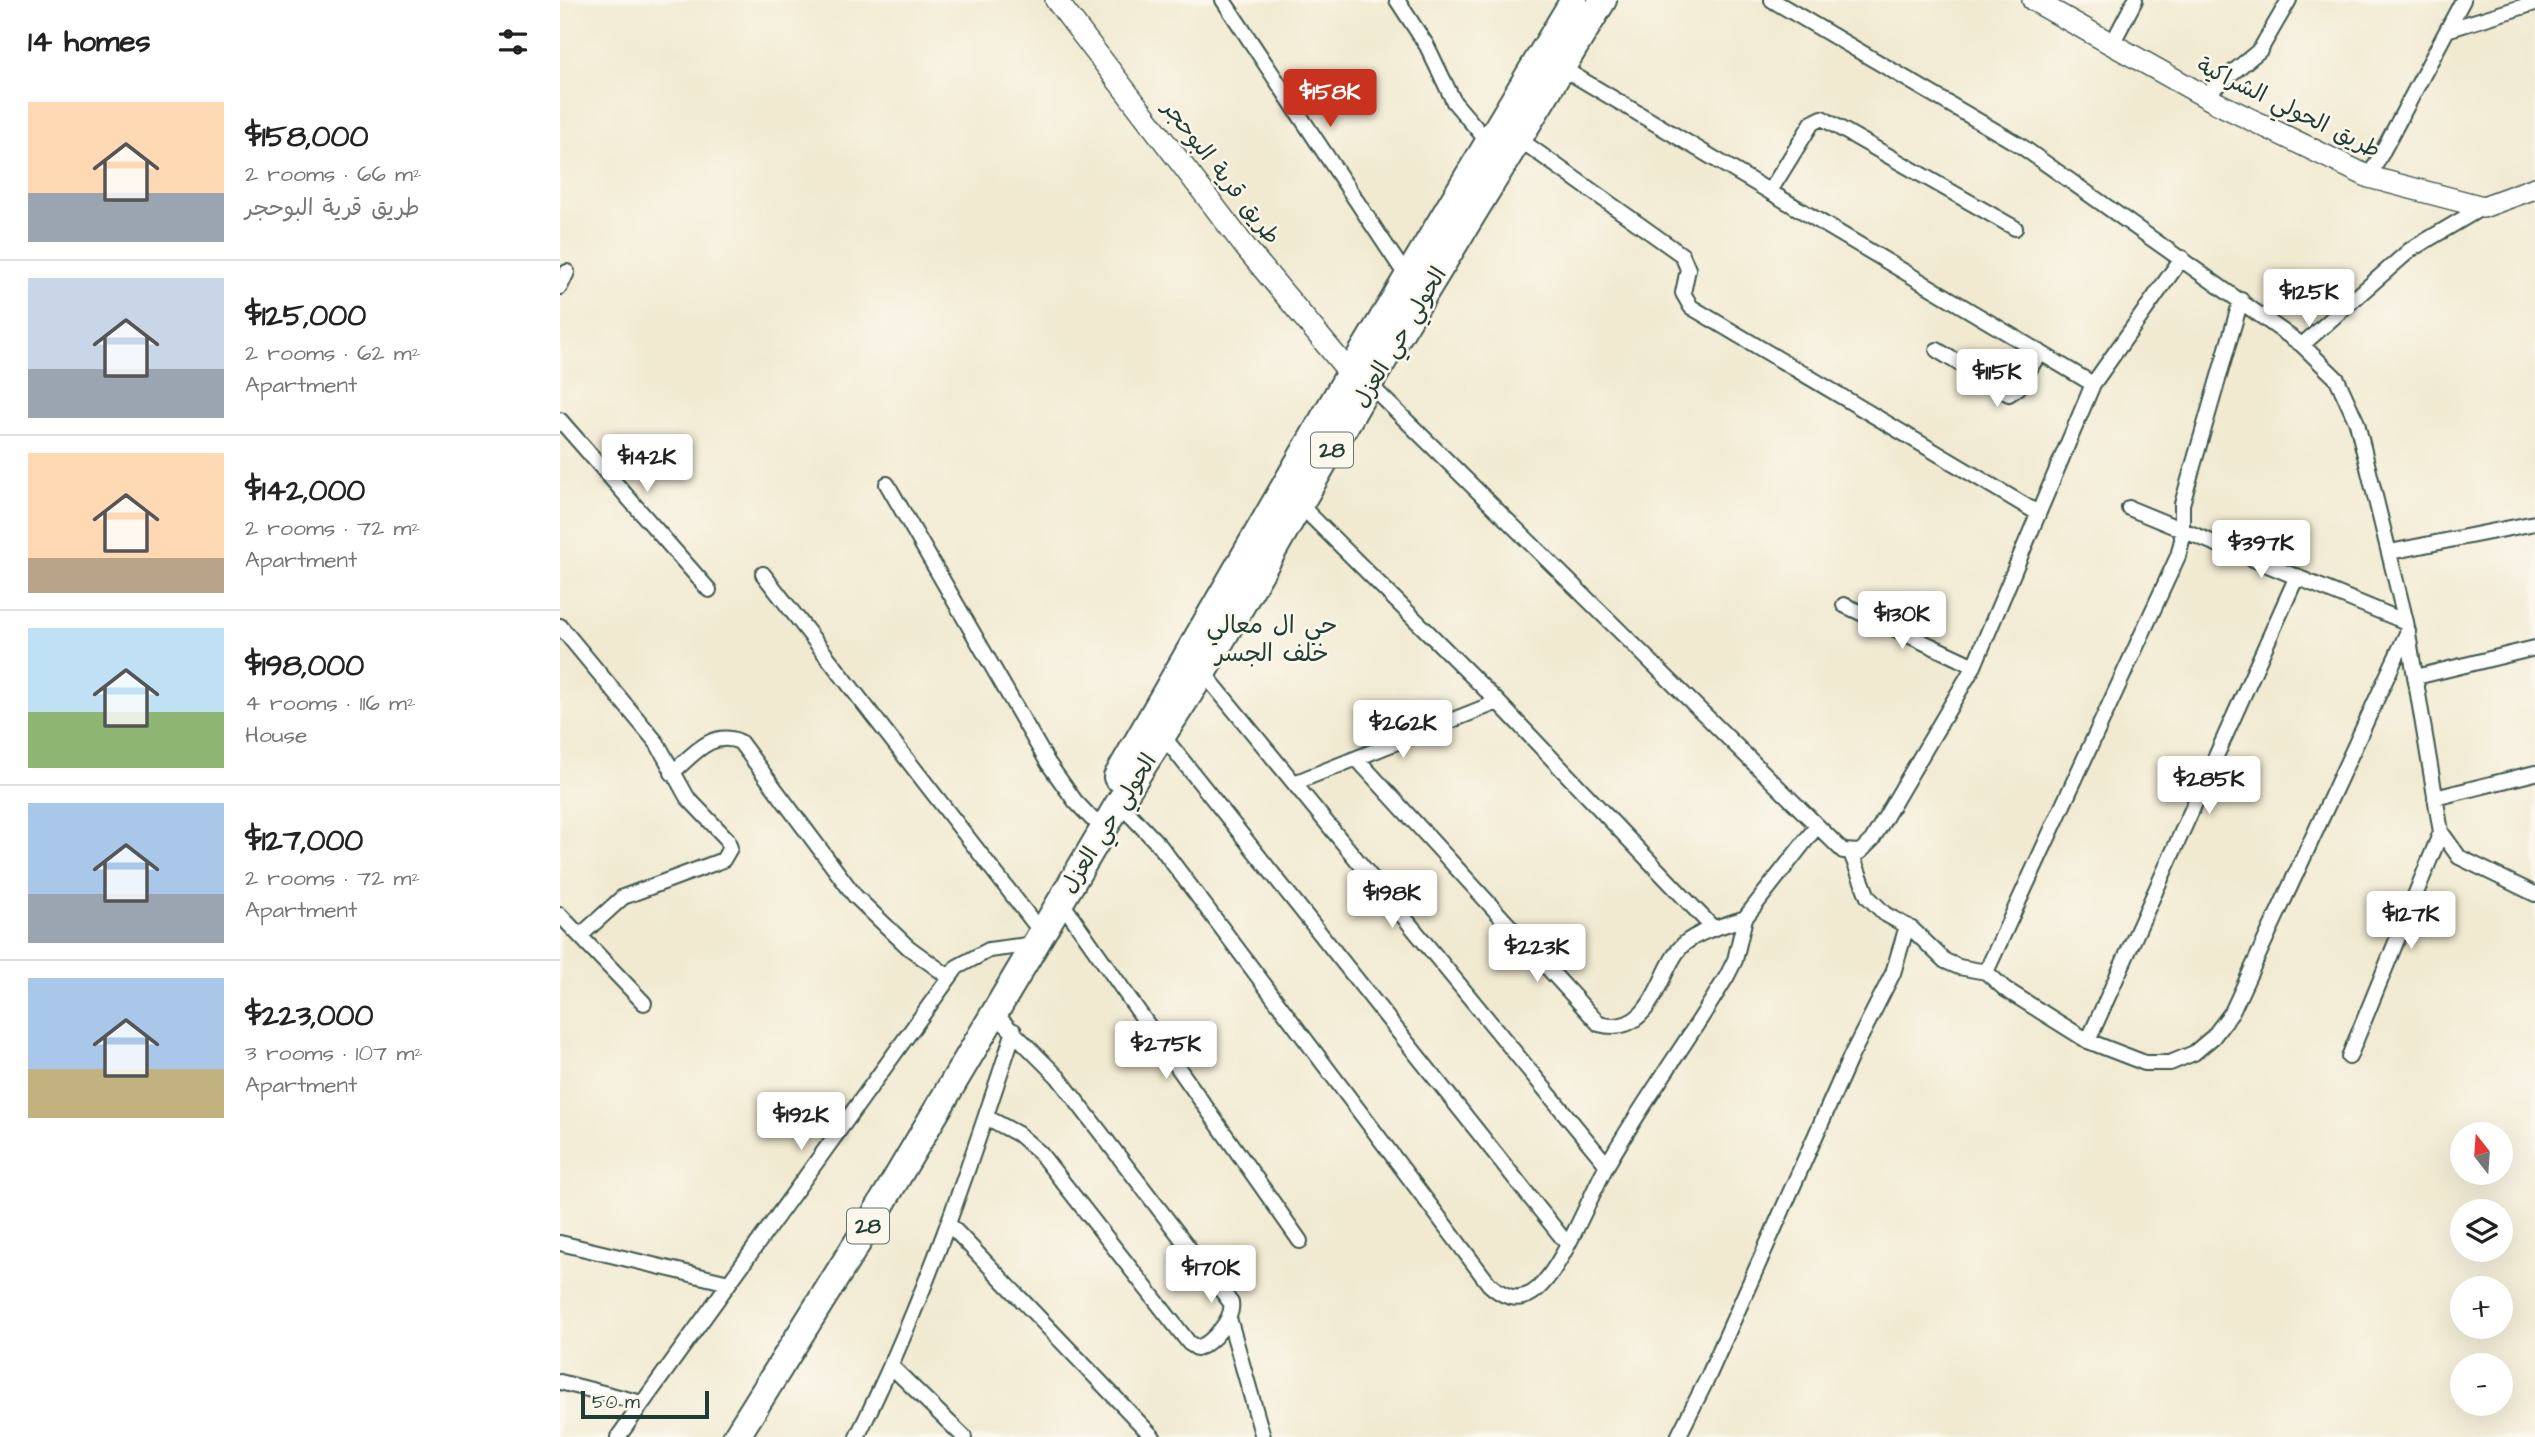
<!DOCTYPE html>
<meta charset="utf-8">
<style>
:root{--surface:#fff;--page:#f2f2f2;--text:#222;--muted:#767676;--line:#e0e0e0;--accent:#c8321e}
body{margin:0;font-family:"Architects Daughter","Playpen Sans Arabic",sans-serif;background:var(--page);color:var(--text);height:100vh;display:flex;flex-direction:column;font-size:26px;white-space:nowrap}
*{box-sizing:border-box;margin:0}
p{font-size:23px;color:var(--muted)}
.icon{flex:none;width:38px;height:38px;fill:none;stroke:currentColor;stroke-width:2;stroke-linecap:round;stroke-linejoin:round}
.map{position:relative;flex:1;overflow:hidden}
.sheet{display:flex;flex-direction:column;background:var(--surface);width:560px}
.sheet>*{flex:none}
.needle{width:46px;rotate:343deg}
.controls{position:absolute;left:1890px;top:1122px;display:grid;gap:14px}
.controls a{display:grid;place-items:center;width:63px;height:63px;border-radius:50%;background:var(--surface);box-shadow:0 7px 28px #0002;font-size:35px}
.scale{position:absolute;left:21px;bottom:18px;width:128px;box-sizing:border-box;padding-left:7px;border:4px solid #1f3d34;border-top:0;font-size:19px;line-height:24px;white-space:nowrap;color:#1f3d34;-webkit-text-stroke:5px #fbf7ec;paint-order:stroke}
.price{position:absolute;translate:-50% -60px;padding:0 16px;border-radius:7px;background:#fff;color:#222;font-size:23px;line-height:46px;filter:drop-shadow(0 2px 4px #0008)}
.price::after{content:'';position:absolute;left:50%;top:42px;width:21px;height:16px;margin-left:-10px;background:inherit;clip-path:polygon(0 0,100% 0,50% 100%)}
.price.on{background:var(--accent);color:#fff}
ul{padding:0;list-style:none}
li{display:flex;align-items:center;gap:21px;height:175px;padding:0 28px}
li+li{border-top:2px solid var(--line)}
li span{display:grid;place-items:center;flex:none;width:196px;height:140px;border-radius:0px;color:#555}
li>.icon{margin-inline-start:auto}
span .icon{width:84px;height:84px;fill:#fffc;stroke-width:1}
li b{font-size:30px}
h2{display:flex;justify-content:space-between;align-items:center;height:84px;padding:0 28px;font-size:30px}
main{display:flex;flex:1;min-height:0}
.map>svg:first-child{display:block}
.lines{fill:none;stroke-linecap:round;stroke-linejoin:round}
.street-casing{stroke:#3e574c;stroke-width:18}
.secondary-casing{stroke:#3e574c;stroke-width:24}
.highway-casing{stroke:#3e574c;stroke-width:30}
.street{stroke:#fff;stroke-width:14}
.secondary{stroke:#fff;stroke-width:21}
.highway{stroke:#fff;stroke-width:26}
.labels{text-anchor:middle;stroke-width:5;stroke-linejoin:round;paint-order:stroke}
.shield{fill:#fbf7ec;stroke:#61756b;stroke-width:2}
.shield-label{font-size:21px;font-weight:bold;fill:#1f3d34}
.street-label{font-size:23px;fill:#1f3d34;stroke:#fbf7ec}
.neighbourhood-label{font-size:24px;fill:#1f3d34;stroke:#fbf7ec}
</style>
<main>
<section class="sheet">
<h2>14 homes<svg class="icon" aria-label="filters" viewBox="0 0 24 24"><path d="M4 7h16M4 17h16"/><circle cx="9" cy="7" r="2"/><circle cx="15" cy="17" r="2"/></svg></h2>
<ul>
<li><span style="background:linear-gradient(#ffd9b3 65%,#9aa5b1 0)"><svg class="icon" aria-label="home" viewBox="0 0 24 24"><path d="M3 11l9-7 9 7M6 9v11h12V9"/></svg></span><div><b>$158,000</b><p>2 rooms · 66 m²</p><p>طريق قرية البوحجر</p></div></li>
<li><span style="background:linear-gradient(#c9d6e8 65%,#9aa5b1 0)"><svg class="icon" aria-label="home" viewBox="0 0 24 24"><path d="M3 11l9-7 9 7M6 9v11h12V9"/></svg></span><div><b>$125,000</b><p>2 rooms · 62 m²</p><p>Apartment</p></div></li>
<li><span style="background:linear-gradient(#ffd9b3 75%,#b9a48a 0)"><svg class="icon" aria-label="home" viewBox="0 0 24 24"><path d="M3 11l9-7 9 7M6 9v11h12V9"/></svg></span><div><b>$142,000</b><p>2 rooms · 72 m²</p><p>Apartment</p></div></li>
<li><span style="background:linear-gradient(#bfe0f5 60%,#8fb573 0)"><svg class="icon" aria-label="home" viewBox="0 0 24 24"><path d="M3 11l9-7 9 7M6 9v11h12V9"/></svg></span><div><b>$198,000</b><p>4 rooms · 116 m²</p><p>House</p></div></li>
<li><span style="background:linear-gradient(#a9c7e8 65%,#9aa5b1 0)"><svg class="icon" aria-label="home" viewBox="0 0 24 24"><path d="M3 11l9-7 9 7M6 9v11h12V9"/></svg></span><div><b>$127,000</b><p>2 rooms · 72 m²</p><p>Apartment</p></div></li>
<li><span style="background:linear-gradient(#a9c7e8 65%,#c2b280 0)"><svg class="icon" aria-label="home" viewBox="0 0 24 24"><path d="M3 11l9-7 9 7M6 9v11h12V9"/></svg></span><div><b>$223,000</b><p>3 rooms · 107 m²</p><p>Apartment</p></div></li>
</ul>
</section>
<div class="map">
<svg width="1975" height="1437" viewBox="0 0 1975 1437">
<rect width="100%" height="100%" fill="#fbf7ec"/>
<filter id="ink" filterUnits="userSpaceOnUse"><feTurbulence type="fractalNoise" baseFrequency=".0143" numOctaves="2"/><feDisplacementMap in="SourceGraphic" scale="14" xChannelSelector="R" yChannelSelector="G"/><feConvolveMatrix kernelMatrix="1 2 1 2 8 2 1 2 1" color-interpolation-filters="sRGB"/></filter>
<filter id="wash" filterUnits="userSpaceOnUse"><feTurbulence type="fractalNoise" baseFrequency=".00686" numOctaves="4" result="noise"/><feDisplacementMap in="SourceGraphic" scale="28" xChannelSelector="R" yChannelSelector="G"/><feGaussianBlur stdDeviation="1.57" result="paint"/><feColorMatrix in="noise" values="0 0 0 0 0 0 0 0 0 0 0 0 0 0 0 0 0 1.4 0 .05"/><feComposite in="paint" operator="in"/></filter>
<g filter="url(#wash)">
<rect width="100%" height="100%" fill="#f1ead1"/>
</g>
<g filter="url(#ink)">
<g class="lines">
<defs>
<path id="street" d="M663,0L847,277
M837,0L867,46L894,102L928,142
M1212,0L1461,146L1742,345L1777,379L1797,423L1846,622L1881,832L1899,857L1975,894
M1890,29L1975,3
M1552,44L1575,0
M1002,68L1533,384
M1644,96L1700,50L1729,0
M959,139L1122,255L1128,269L1123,293L1131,307L1476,512
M1809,177L1903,0
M1210,191L1252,123L1262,118L1455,228
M0,287L7,272
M1742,345L1850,250L1923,207
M1377,350L1449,394L1458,388L1480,352
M809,384L1283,851L1300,852L1312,840L1414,666L1533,384L1622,258
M0,420L149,590
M327,484L488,763L515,801L532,819
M740,505L938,702L1154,929
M1569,508L1846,622
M1830,552L1975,523
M203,574L481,932
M1284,605L1414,666
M0,626L97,743L127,797L167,839L170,848L163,860L63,897L20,936
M643,672L1047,1165
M1856,677L1975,648
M603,736L1008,1245
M797,759L1039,1024C1095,1039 1098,966 1125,943C1141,930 1166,925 1185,918
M112,773C132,756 152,729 180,742L295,896L348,947L389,977
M734,783L938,702
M1875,798L1975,773
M559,803L600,846L929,1284C941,1295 956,1303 972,1293C1000,1276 1030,1195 1047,1165C1084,1100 1129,1040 1167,976L1175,960L1185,918L1257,826
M1291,853L1308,897L1325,914L1352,929L1385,961L1399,967L1426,972L1445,989L1528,1041L1585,1063H1610L1634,1053L1653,1037L1672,1012L1848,631
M500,900L740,1241
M0,915L84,1003
M1426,972L1618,556L1622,540V504L1681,300
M1528,1041L1737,576
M1789,1057L1881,832
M426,1117L458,1134L480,1153L629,1343L637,1348C652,1344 674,1318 671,1303L498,1077L433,1012
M389,1224L593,1437
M0,1243L169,1283
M669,1318L703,1437
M332,1367L404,1437
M0,1382L82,1403
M58,1437L397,967L429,950L474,944
M297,1437C362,1307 409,1169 454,1031
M1118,1437L1148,1377L1291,1056L1333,973L1347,926"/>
<path id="secondary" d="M496,0L686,248L790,373
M1473,0L1657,103L1809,177L1923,207L1975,188"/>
<path id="highway" d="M557,777L790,373L1014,0
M176,1437L316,1213L559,803L643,672L809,384L1043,0"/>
</defs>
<use href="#street" class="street-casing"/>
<use href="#secondary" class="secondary-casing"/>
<use href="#highway" class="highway-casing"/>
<use href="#street" class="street"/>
<use href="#secondary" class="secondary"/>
<use href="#highway" class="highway"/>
</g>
</g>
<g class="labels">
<g class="shield">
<rect x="751" y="432.5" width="42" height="35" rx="5"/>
<rect x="287" y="1208.5" width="42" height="35" rx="5"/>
</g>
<g class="shield-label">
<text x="772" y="457">28</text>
<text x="308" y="1233">28</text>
</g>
<g class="street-label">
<text transform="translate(1729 107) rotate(26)" y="8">طريق الحولي الشراكية</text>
<text transform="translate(662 172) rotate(52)" y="8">طريق قرية البوحجر</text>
<text transform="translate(839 337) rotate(-59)" y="8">الحولي حي العزل</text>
<text transform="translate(548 823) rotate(-58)" y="8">الحولي حي العزل</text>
</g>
<g class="neighbourhood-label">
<text x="712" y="633">حي ال معالي<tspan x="712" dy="28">خلف الجسر</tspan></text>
</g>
</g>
</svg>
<div class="controls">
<a><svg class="needle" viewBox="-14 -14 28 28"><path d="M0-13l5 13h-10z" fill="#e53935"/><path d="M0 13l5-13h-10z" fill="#767676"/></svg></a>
<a><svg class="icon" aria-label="layers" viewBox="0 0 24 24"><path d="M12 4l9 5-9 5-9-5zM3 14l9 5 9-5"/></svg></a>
<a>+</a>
<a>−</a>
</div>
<div class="scale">50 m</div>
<b class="price on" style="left:770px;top:129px">$158K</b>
<b class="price" style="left:1749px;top:329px">$125K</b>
<b class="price" style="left:1437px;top:409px">$115K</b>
<b class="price" style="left:87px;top:494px">$142K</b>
<b class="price" style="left:1701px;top:580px">$397K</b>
<b class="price" style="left:1342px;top:651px">$130K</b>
<b class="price" style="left:843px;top:760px">$262K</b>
<b class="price" style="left:1649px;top:816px">$285K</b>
<b class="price" style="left:832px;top:930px">$198K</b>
<b class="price" style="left:1851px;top:951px">$127K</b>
<b class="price" style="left:977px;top:984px">$223K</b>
<b class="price" style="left:606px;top:1081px">$275K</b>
<b class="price" style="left:241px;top:1152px">$192K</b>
<b class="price" style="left:651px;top:1305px">$170K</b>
</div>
</main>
